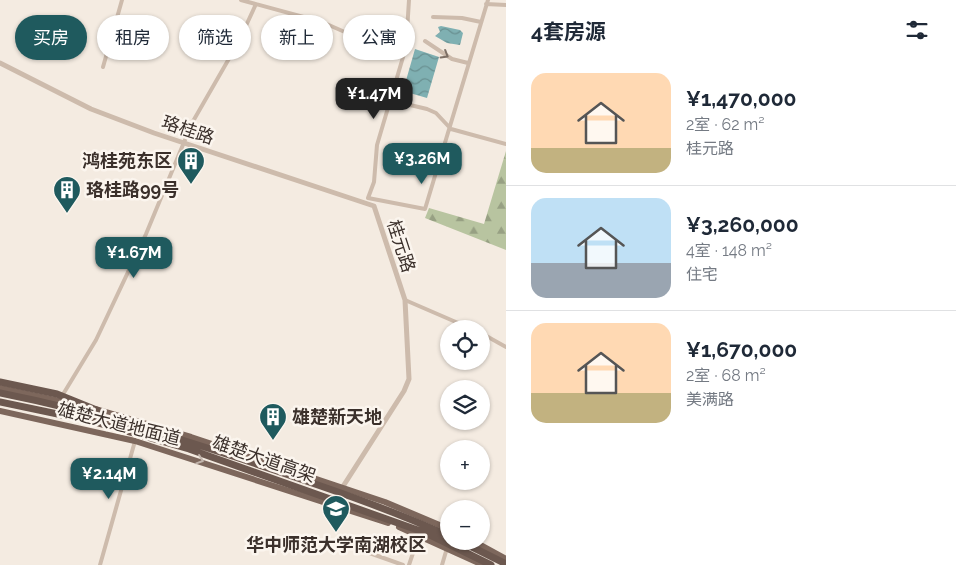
<!DOCTYPE html>
<html lang="zh">
<meta charset="utf-8">
<style>
:root{--surface:#fff;--page:#f2f2f3;--text:#1f2937;--muted:#747a83;--line:#e0e1e3;--accent:#1f5a5e}
body{margin:0;font-family:Raleway,"Noto Sans SC",sans-serif;background:var(--page);color:var(--text);height:100vh;display:flex;flex-direction:column;font-size:19px;white-space:nowrap}
*{box-sizing:border-box;margin:0}
p{font-size:16px;color:var(--muted)}
.icon{flex:none;width:28px;height:28px;fill:none;stroke:currentColor;stroke-width:2;stroke-linecap:round;stroke-linejoin:round}
.map{position:relative;flex:1;overflow:hidden}
.panel{display:flex;flex-direction:column;background:var(--surface);width:450px}
.panel>*{flex:none}
.hud{position:absolute;left:15px;top:15px;width:415px;height:45px;display:flex;gap:10px}
.fabs{position:absolute;left:440px;top:320px;display:grid;gap:10px}
.fabs a{display:grid;place-items:center;width:50px;height:50px;border-radius:50%;background:var(--surface);box-shadow:0 1px 4px #0004;font-size:25px}
.price{position:absolute;translate:-50% -42px;padding:0 11px;border-radius:10px;background:var(--accent);color:#fff;font-size:16px;line-height:32px;filter:drop-shadow(0 1px 2px #0008)}
.price::after{content:'';position:absolute;left:50%;top:30px;width:15px;height:11px;margin-left:-8px;background:inherit;clip-path:polygon(0 0,100% 0,50% 100%)}
.price.current{background:#222;color:#fff}
ul{padding:0;list-style:none}
li{display:flex;align-items:center;gap:15px;height:125px;padding:0 25px}
li+li{border-top:1px solid var(--line)}
li span{display:grid;place-items:center;flex:none;width:140px;height:100px;border-radius:15px;color:#555}
li>.icon{margin-inline-start:auto}
span .icon{width:60px;height:60px;fill:#fffc;stroke-width:1}
li b{font-size:21px}
h2{display:flex;justify-content:space-between;align-items:center;height:60px;padding:0 25px;font-size:21px}
.chip{padding:0 18px;border-radius:22px;background:var(--surface);box-shadow:0 1px 4px #0004;font-size:18px;line-height:45px}
.chip.current{background:var(--accent);color:#fff}
main{display:flex;flex:1;min-height:0}
.map>svg:first-child{display:block}
.forest{fill:url(#forest-firs)}
.water{fill:url(#water-waves)}
.lines{fill:none;stroke-linecap:round;stroke-linejoin:round}
.minor{stroke:#cdbbac;stroke-width:4}
.tertiary{stroke:#cdbbac;stroke-width:5}
.primary{stroke:#7d675c;stroke-width:6}
.trunk{stroke:#6c584f;stroke-width:7}
.oneway{stroke:#7d6f65}
.oneway2{stroke:#c2b5ac}
.labels{text-anchor:middle;stroke-width:5;stroke-linejoin:round;paint-order:stroke}
.street-label{font-size:18px;fill:#3b302b;stroke:#fbf5ee}
.poi-label{font-size:18px;font-weight:bold;fill:#3b302b;stroke:#fbf5ee;text-anchor:start}
</style>
<main>
<div class="map">
<svg width="506" height="565" viewBox="0 0 506 565">
<defs>
<pattern id="forest-firs" width="22" height="20" patternUnits="userSpaceOnUse" patternTransform="scale(1.25)"><rect width="22" height="20" fill="#b8c4a0"/><path d="M5 1l3.5 6h-7zM16 11l3.5 6h-7z" fill="#97a083"/></pattern>
<pattern id="water-waves" width="16" height="10" patternUnits="userSpaceOnUse" patternTransform="scale(1.25)"><rect width="16" height="10" fill="#7fb0b2"/><path d="M0 5q4-4 8 0t8 0" fill="none" stroke="#699091"/></pattern>
</defs>
<rect width="100%" height="100%" fill="#f4ebe1"/>
<path class="forest" d="M506,151V250L425,218L429,208L484,224Z"/>
<path class="water" d="M441,26L460,30L463,33L460,45L447,43L435,36L440,32L438,27Z
M415,49L439,57L427,98L403,91Z"/>
<g class="lines">
<path class="minor" d="M241,0L322,22L347,33
M486,4L506,5
M433,17L462,18L481,22
M425,41L452,59L468,63
M103,67L122,0
M389,100L427,109L436,113L451,129L506,144
M368,198L425,209L488,0
M368,198L374,182L377,145L406,47L409,0
M405,300L472,329
M481,333L506,347
M62,396L96,340L146,234L192,123L238,43L256,4
M361,550L403,565
M100,565L135,441
M409,565L419,535
M442,565L447,548"/>
<path class="tertiary" d="M0,63L91,109L154,133L374,206L405,300L409,379L404,391L342,488"/>
<path class="primary" d="M0,388L78,405
M95,409L191,437L385,502L449,529
M0,411L135,441L388,523
M399,527L483,565
M473,541L506,559"/>
<path class="trunk" d="M0,382L57,394L99,411
M0,393C95,412 183,439 274,470C333,490 392,510 449,536
M0,402L91,421L189,449L426,533L491,565
M460,541L506,564"/>
</g>
<defs><path id="oneway-chevron" d="M-2-3.5L2.5 0L-2 3.5" fill="none" stroke-width="1.6" stroke-linecap="round" stroke-linejoin="round" transform="scale(1.25)"/></defs>
<use class="oneway" href="#oneway-chevron" transform="translate(445 55) rotate(31)"/>
<use class="oneway2" href="#oneway-chevron" transform="translate(200 460) rotate(19)"/>
<defs>
<symbol id="building-pin" viewBox="-11 -11 22 30"><path d="M0 17L-7.5 6A9.5 9.5 0 1 1 7.5 6Z" fill="#1f5a5e" stroke="#fbf5ee"/><path d="M-4-6H4V6H1V3H-1V6H-4ZM-2.5-4.3h1.7v1.8h-1.7ZM.8-4.3h1.7v1.8H.8ZM-2.5-1h1.7V.8h-1.7ZM.8-1h1.7V.8H.8Z" fill="#fff"/></symbol>
<symbol id="university-pin" viewBox="-11 -11 22 30"><path d="M0 17L-7.5 6A9.5 9.5 0 1 1 7.5 6Z" fill="#1f5a5e" stroke="#fbf5ee"/><path d="M0-5L7-2L0 1L-7-2ZM-4 1L0 2.5L4 1V4Q0 6-4 4Z" fill="#fff"/></symbol>
</defs>
<g fill-rule="evenodd">
<use href="#building-pin" x="175" y="145" width="32" height="43"/>
<use href="#building-pin" x="51" y="174" width="32" height="43"/>
<use href="#building-pin" x="257" y="401" width="32" height="43"/>
<use href="#university-pin" x="320" y="493" width="32" height="43"/>
</g>
<g class="labels">
<g class="street-label">
<text transform="translate(188 130) rotate(19)" y="6">珞桂路</text>
<text transform="translate(401 246) rotate(72)" y="6">桂元路</text>
<text transform="translate(119 424) rotate(14)" y="6">雄楚大道地面道</text>
<text transform="translate(264 459) rotate(19)" y="6">雄楚大道高架</text>
</g>
<g class="poi-label">
<text x="172" y="167" text-anchor="end">鸿桂苑东区</text>
<text x="86" y="196">珞桂路99号</text>
<text x="292" y="423">雄楚新天地</text>
<text x="336" y="551" text-anchor="middle">华中师范大学南湖校区</text>
</g>
</g>
</svg>
<div class="fabs">
<a><svg class="icon" aria-label="locate" viewBox="0 0 24 24"><circle cx="12" cy="12" r="6"/><path d="M12 2v4M12 18v4M2 12h4M18 12h4"/></svg></a>
<a><svg class="icon" aria-label="layers" viewBox="0 0 24 24"><path d="M12 4l9 5-9 5-9-5zM3 14l9 5 9-5"/></svg></a>
<a>+</a>
<a>−</a>
</div>
<b class="price current" style="left:374px;top:120px">¥1.47M</b>
<b class="price" style="left:422px;top:185px">¥3.26M</b>
<b class="price" style="left:134px;top:279px">¥1.67M</b>
<b class="price" style="left:109px;top:500px">¥2.14M</b>
<div class="hud">
<a class="chip current">买房</a>
<a class="chip">租房</a>
<a class="chip">筛选</a>
<a class="chip">新上</a>
<a class="chip">公寓</a>
</div>
</div>
<section class="panel">
<h2>4套房源<svg class="icon" aria-label="filters" viewBox="0 0 24 24"><path d="M4 7h16M4 17h16"/><circle cx="9" cy="7" r="2"/><circle cx="15" cy="17" r="2"/></svg></h2>
<ul>
<li><span style="background:linear-gradient(#ffd9b3 75%,#c2b280 0)"><svg class="icon" aria-label="home" viewBox="0 0 24 24"><path d="M3 11l9-7 9 7M6 9v11h12V9"/></svg></span><div><b>¥1,470,000</b><p>2室 · 62 m²</p><p>桂元路</p></div></li>
<li><span style="background:linear-gradient(#bfe0f5 65%,#9aa5b1 0)"><svg class="icon" aria-label="home" viewBox="0 0 24 24"><path d="M3 11l9-7 9 7M6 9v11h12V9"/></svg></span><div><b>¥3,260,000</b><p>4室 · 148 m²</p><p>住宅</p></div></li>
<li><span style="background:linear-gradient(#ffd9b3 70%,#c2b280 0)"><svg class="icon" aria-label="home" viewBox="0 0 24 24"><path d="M3 11l9-7 9 7M6 9v11h12V9"/></svg></span><div><b>¥1,670,000</b><p>2室 · 68 m²</p><p>美满路</p></div></li>
</ul>
</section>
</main>
